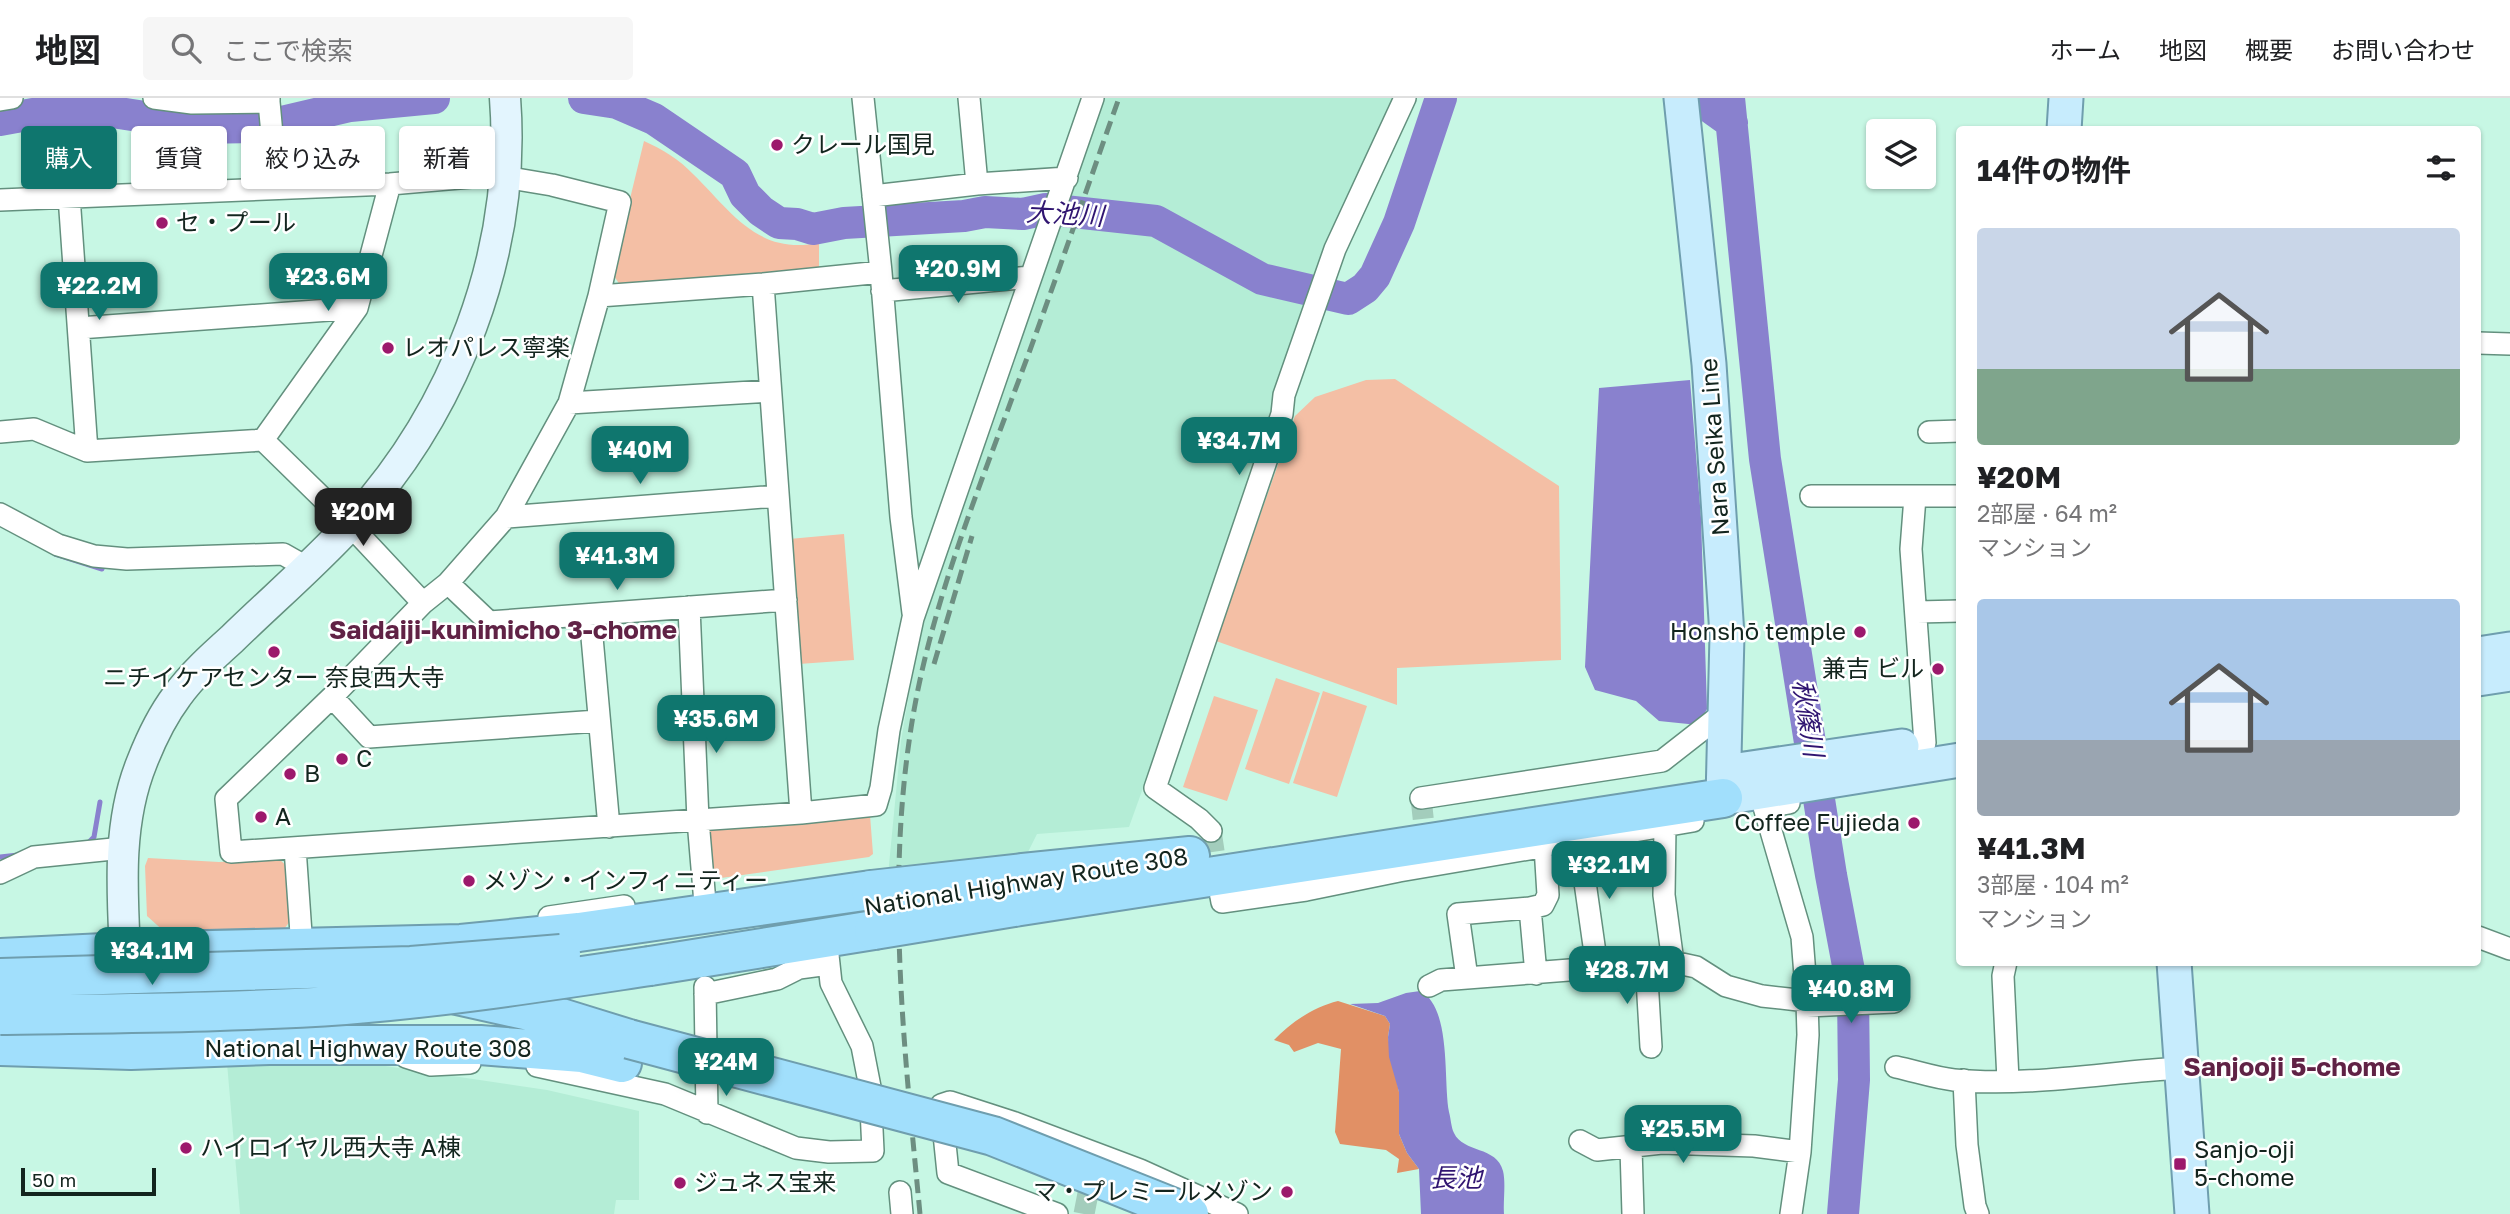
<!DOCTYPE html>
<html lang="ja">
<meta charset="utf-8">
<style>
:root{--surface:#fff;--page:#f6f6f6;--text:#202124;--muted:#757577;--line:#e0e0e0;--accent:#0f766e}
body{margin:0;font-family:"Golos Text","Noto Sans JP",sans-serif;background:var(--page);color:var(--text);height:100vh;display:flex;flex-direction:column;font-size:26px;white-space:nowrap}
*{box-sizing:border-box;margin:0}
p{font-size:23px;color:var(--muted)}
.icon{flex:none;width:38px;height:38px;fill:none;stroke:currentColor;stroke-width:2;stroke-linecap:round;stroke-linejoin:round}
.map{position:relative;flex:1;overflow:hidden}
.details{position:absolute;left:1956px;top:28px;width:525px;height:840px;display:flex;flex-direction:column;background:var(--surface);border-radius:7px;box-shadow:0 2px 5px #0004}
.details>*{flex:none}
.banner{position:absolute;left:21px;top:28px;width:665px;height:63px;display:flex;gap:14px}
.tools{position:absolute;left:1866px;top:21px;display:grid;gap:14px}
.tools a{display:grid;place-items:center;width:70px;height:70px;border-radius:7px;background:var(--surface);box-shadow:0 2px 5px #0004;font-size:35px}
.scale{position:absolute;left:21px;bottom:18px;width:135px;box-sizing:border-box;padding-left:7px;border:4px solid #13251e;border-top:0;font-size:19px;line-height:24px;white-space:nowrap;color:#13251e;-webkit-text-stroke:5px #fff;paint-order:stroke}
.price{position:absolute;translate:-50% -60px;padding:0 16px;border-radius:14px;background:var(--accent);color:#fff;font-size:23px;line-height:46px;filter:drop-shadow(0 2px 4px #0008)}
.price::after{content:'';position:absolute;left:50%;top:42px;width:21px;height:16px;margin-left:-10px;background:inherit;clip-path:polygon(0 0,100% 0,50% 100%)}
.price.selected{background:#222;color:#fff}
ul{padding:0;list-style:none}
li{display:grid;align-content:center;gap:14px;height:371px;padding:0 21px}
li span{display:grid;place-items:center;height:217px;border-radius:7px;color:#555}
li>.icon{margin-inline-start:auto}
span .icon{width:126px;height:126px;fill:#fffc;stroke-width:1}
li b{font-size:30px}
h2{display:flex;justify-content:space-between;align-items:center;height:84px;padding:0 21px;font-size:30px}
.tag{padding:0 24px;border-radius:7px;background:var(--surface);box-shadow:0 2px 5px #0004;font-size:24px;line-height:63px}
.tag.selected{background:var(--accent);color:#fff}
header{display:flex;align-items:center;gap:42px;box-sizing:border-box;height:98px;padding:0 35px;background:var(--surface);border-bottom:2px solid var(--line)}
header strong{font-size:33px}
nav{display:flex;gap:38px;margin-inline-start:auto;font-size:24px}
.search{width:490px;height:63px;background:var(--page);display:flex;align-items:center;gap:18px;box-sizing:border-box;padding:0 24px;border-radius:7px;color:var(--muted);font-size:26px}
.map>svg:first-child{display:block}
.built{fill:#b4edd6}
.green{fill:#f4bfa5}
.forest{fill:#e19065}
.water{fill:#8981ce}
.lines{fill:none;stroke-linecap:round;stroke-linejoin:round}
.stream{stroke:#8981ce;stroke-width:5}
.river{stroke:#8981ce;stroke-width:32}
.street-tunnel{stroke:#a3cdbc;stroke-width:21;stroke-dasharray:21 10;stroke-linecap:butt}
.street-casing{stroke:#63907e;stroke-width:24}
.secondary-casing{stroke:#63907e;stroke-width:33}
.primary-casing{stroke:#6f9eae;stroke-width:37}
.highway-casing{stroke:#6f9eae;stroke-width:42}
.street{stroke:#fff;stroke-width:21}
.secondary{stroke:#e3f5fe;stroke-width:30}
.primary{stroke:#c7ecfd;stroke-width:33}
.highway{stroke:#a1dffc;stroke-width:38}
.rail{stroke:#6d8e81;stroke-width:5;stroke-dasharray:14 7;stroke-linecap:butt}
.highway-bridge-casing{stroke:#6f9eae;stroke-width:42;stroke-linecap:butt}
.highway-bridge{stroke:#a1dffc;stroke-width:38}
.poi-dot{fill:#9c196c;stroke:#fff;stroke-width:2.5}
.labels{text-anchor:middle;stroke-width:5;stroke-linejoin:round;paint-order:stroke}
.poi-label{font-size:24px;fill:#13251e;stroke:#fff;text-anchor:start}
.street-label{font-size:24px;fill:#13251e;stroke:#fff}
.water-label{font-size:26px;font-style:italic;fill:#301571;stroke:#fff}
.neighbourhood-label{font-size:26px;font-weight:bold;fill:#602245;stroke:#fff}
</style>
<header>
<strong>地図</strong>
<div class="search"><svg class="icon" aria-label="search" viewBox="0 0 24 24"><circle cx="10" cy="10" r="6"/><path d="M15 15l6 6"/></svg>ここで検索</div>
<nav><a>ホーム</a><a>地図</a><a>概要</a><a>お問い合わせ</a></nav>
</header>
<div class="map">
<svg width="2510" height="1116" viewBox="0 0 2510 1116">
<rect width="100%" height="100%" fill="#c7f7e4"/>
<path class="built" d="M1104,0H1397L1335,127L1271,310L1276,320L1129,729L1037,736L1025,760L888,777L901,643L923,515Z
M318,958L547,992L639,1013V1102H616L614,1116H240L227,965Z"/>
<path class="green" d="M644,43C662,51 680,62 693,76C732,114 757,157 819,145V169L794,174L620,187L612,175Z
M1395,281L1559,388L1561,562L1397,570V607L1216,543L1295,318L1315,299L1366,282Z
M844,436L854,562L799,566L789,441Z
M1276,580L1320,595L1289,686L1245,671Z
M1323,593L1367,608L1337,699L1293,685Z
M1214,598L1258,612L1227,703L1183,689Z
M870,717L873,756L869,759L721,780L712,773L708,728Z
M148,760L219,764L279,761L290,771L293,819L282,834L167,836L147,818L145,768Z"/>
<path class="forest" d="M1338,903L1385,918L1390,926L1388,939L1399,994V1036L1407,1055L1419,1071L1397,1075L1399,1061L1386,1052L1340,1046L1335,1034L1341,951L1318,945L1294,954L1289,947L1274,942C1291,924 1314,909 1338,903Z"/>
<path class="water" d="M1690,282L1701,420L1707,611L1698,627L1659,623L1636,603L1595,592L1585,569L1599,290Z
M1420,893C1452,909 1443,983 1449,1014C1451,1021 1451,1029 1454,1035C1463,1055 1497,1048 1503,1073C1506,1085 1503,1103 1504,1116H1421L1419,1071L1407,1055L1399,1036V994L1389,959L1388,939L1390,926L1385,918L1350,906L1378,905L1406,895Z"/>
<g class="lines">
<path class="stream" d="M55,456L102,471
M86,747L94,739L100,704
M0,759L18,757"/>
<path class="river" d="M584,0L617,5L654,21L735,76L745,97L761,113L779,125L797,126L813,131L844,125L964,118L985,114L1023,116L1046,111L1156,123L1262,181L1348,201L1365,190L1375,178L1399,125L1441,0
M1697,0L1732,25
M1729,0L1765,361L1831,777L1853,894L1854,982L1843,1116
M0,22L33,16L99,12L145,19L197,30L260,29L350,8L434,0"/>
<path class="street-tunnel" d="M1421,700L1427,756
M1211,733L1219,786
M1084,1116L1093,1070"/>
<defs>
<path id="street" d="M154,0L192,5L269,4V0
M863,0L881,174L901,419L913,515
M969,0L977,86
M0,2L12,0
M269,4L277,90
M69,98L87,353
M873,98L977,86L1067,80
M0,102L390,86L471,79H504L552,87L620,104L599,198L569,305L506,419L448,485L423,505L332,599L226,701L231,754L801,715L876,707L881,690L889,632L913,520L1093,0
M763,186L801,715
M882,193L1031,179
M599,198L763,186L881,174
M79,230L357,210
M2478,245L2510,246
M569,305L770,293
M0,334L34,331L87,353L263,342L350,427L423,505
M1929,334L1960,333
M263,342L357,210L390,86
M1811,398H1960
M1915,399L1911,451L1925,645
M0,416L58,447L94,458L127,461L283,456L306,469
M506,419L778,398
M448,485L489,524L786,502
M689,509L698,722L705,805
M1917,514L1960,513
M590,517L609,729
M332,599L369,639L598,623
M1421,700L1662,663L1726,613
M1789,705L1764,709L1802,839L1807,903L1808,937L1800,1054L1791,1116
M1665,729L1664,797L1673,864
M1211,733L1199,721L1155,690L1282,316L1284,297L1335,151L1405,0
M1579,742L1597,869
M295,750L302,850
M0,775L34,759L123,750
M1220,793L1222,804L1306,792L1399,773L1693,723
M1530,810L1543,807L1548,797L1545,748
M549,819L624,808
M2478,839L2510,851
M1646,864L1651,949
M2006,864L2003,878L2008,982
M1467,880L1458,816L1530,810L1536,876
M1429,888L1441,882L1673,864L1696,869L1726,888L1762,898L1807,903
M705,889L707,1015
M705,896L777,881L799,870L829,866
M1807,908L1894,904
M405,955L406,959L431,967L470,965
M537,968L665,996L796,1050L829,1054L873,1053L870,989L862,948L831,885L828,857
M1896,969C1915,973 1935,980 1954,982C2029,989 2107,974 2181,970
M1964,982L1967,1047L1975,1108L1978,1116
M1580,1043L1597,1052L1662,1045L1754,1048L1800,1054
M1631,1050L1633,1116
M900,1094L902,1116
M1057,1116L948,1075L941,1007L950,1004L1015,1025L1140,1072L1237,1116"/>
<path id="secondary" d="M126,874C123,804 115,730 142,664C151,641 162,618 177,598C192,577 212,559 232,541C271,503 313,467 350,427C455,314 517,154 505,0"/>
<path id="primary" d="M1681,0L1709,266L1727,537L1723,700L1960,662
M2064,32L2066,0
M2478,556L2510,551
M2478,581L2510,576
M1724,674L1902,648
M2174,864L2192,1116"/>
<path id="highway" d="M1023,775L1190,758
M1014,809L1723,700
M125,854L461,846L579,834L871,792
M0,860L125,854L152,856
M650,868L874,832
M457,897L561,920L629,941
M0,948L131,952L269,947H480L582,955L622,965"/>
</defs>
<use href="#street" class="street-casing"/>
<use href="#secondary" class="secondary-casing"/>
<use href="#primary" class="primary-casing"/>
<use href="#highway" class="highway-casing"/>
<use href="#street" class="street"/>
<use href="#secondary" class="secondary"/>
<use href="#primary" class="primary"/>
<use href="#highway" class="highway"/>
<path class="rail" d="M934,566L972,438
M920,1116C905,957 886,797 910,637C927,519 973,406 1014,295C1051,197 1084,98 1119,0"/>
<defs>
<path id="highway-bridge" d="M871,792L1023,775
M874,832L1014,809
M0,880L411,868L561,856
M0,917C115,915 230,915 345,907C447,899 549,883 650,868
M629,941L993,1038L1189,1116"/>
</defs>
<use href="#highway-bridge" class="highway-bridge-casing"/>
<use href="#highway-bridge" class="highway-bridge"/>
</g>
<g class="poi-dot">
<circle cx="777" cy="47" r="7"/>
<circle cx="162" cy="125" r="7"/>
<circle cx="388" cy="250" r="7"/>
<circle cx="1860" cy="534" r="7"/>
<circle cx="274" cy="554" r="7"/>
<circle cx="1938" cy="571" r="7"/>
<circle cx="342" cy="661" r="7"/>
<circle cx="290" cy="676" r="7"/>
<circle cx="261" cy="719" r="7"/>
<circle cx="1914" cy="725" r="7"/>
<circle cx="469" cy="783" r="7"/>
<circle cx="186" cy="1050" r="7"/>
<rect x="2173" y="1059" width="14" height="14" rx="3.5"/>
<circle cx="680" cy="1085" r="7"/>
<circle cx="1287" cy="1094" r="7"/>
</g>
<g class="labels">
<g class="poi-label">
<text x="791" y="55">クレール国見</text>
<text x="176" y="133">セ・プール</text>
<text x="402" y="258">レオパレス寧楽</text>
<text x="1846" y="542" text-anchor="end">Honshō temple</text>
<text x="1924" y="579" text-anchor="end">兼吉 ビル</text>
<text x="274" y="588" text-anchor="middle">ニチイケアセンター 奈良西大寺</text>
<text x="356" y="669">C</text>
<text x="304" y="684">B</text>
<text x="275" y="727">A</text>
<text x="1900" y="733" text-anchor="end">Coffee Fujieda</text>
<text x="483" y="791">メゾン・インフィニティー</text>
<text x="200" y="1058">ハイロイヤル西大寺 A棟</text>
<text x="2194" y="1060">Sanjo-oji<tspan x="2194" dy="28">5-chome</tspan></text>
<text x="694" y="1093">ジュネス宝来</text>
<text x="1273" y="1102" text-anchor="end">マ・プレミールメゾン</text>
</g>
<g class="street-label">
<text transform="translate(1715 349) rotate(-94)" y="8">Nara Seika Line</text>
<text transform="translate(1026 784) rotate(-9)" y="8">National Highway Route 308</text>
<text x="368" y="959">National Highway Route 308</text>
</g>
<g class="water-label">
<text transform="translate(1065 116) rotate(3)" y="9">大池川</text>
<text transform="translate(1808 620) rotate(81)" y="9">秋篠川</text>
<text x="1456" y="1089">長池</text>
</g>
<g class="neighbourhood-label">
<text x="503" y="541">Saidaiji-kunimicho 3-chome</text>
<text x="2292" y="978">Sanjooji 5-chome</text>
</g>
</g>
</svg>
<div class="tools">
<a><svg class="icon" aria-label="layers" viewBox="0 0 24 24"><path d="M12 4l9 5-9 5-9-5zM3 14l9 5 9-5"/></svg></a>
</div>
<div class="scale">50 m</div>
<b class="price" style="left:958px;top:207px">¥20.9M</b>
<b class="price" style="left:328px;top:215px">¥23.6M</b>
<b class="price" style="left:99px;top:224px">¥22.2M</b>
<b class="price" style="left:1239px;top:379px">¥34.7M</b>
<b class="price" style="left:640px;top:388px">¥40M</b>
<b class="price selected" style="left:363px;top:450px">¥20M</b>
<b class="price" style="left:617px;top:494px">¥41.3M</b>
<b class="price" style="left:716px;top:657px">¥35.6M</b>
<b class="price" style="left:1609px;top:803px">¥32.1M</b>
<b class="price" style="left:152px;top:889px">¥34.1M</b>
<b class="price" style="left:1627px;top:908px">¥28.7M</b>
<b class="price" style="left:1851px;top:927px">¥40.8M</b>
<b class="price" style="left:726px;top:1000px">¥24M</b>
<b class="price" style="left:1683px;top:1067px">¥25.5M</b>
<div class="banner">
<a class="tag selected">購入</a>
<a class="tag">賃貸</a>
<a class="tag">絞り込み</a>
<a class="tag">新着</a>
</div>
<section class="details">
<h2>14件の物件<svg class="icon" aria-label="filters" viewBox="0 0 24 24"><path d="M4 7h16M4 17h16"/><circle cx="9" cy="7" r="2"/><circle cx="15" cy="17" r="2"/></svg></h2>
<ul>
<li><span style="background:linear-gradient(#c9d6e8 65%,#7fa58c 0)"><svg class="icon" aria-label="home" viewBox="0 0 24 24"><path d="M3 11l9-7 9 7M6 9v11h12V9"/></svg></span><div><b>¥20M</b><p>2部屋 · 64 m²</p><p>マンション</p></div></li>
<li><span style="background:linear-gradient(#a9c7e8 65%,#9aa5b1 0)"><svg class="icon" aria-label="home" viewBox="0 0 24 24"><path d="M3 11l9-7 9 7M6 9v11h12V9"/></svg></span><div><b>¥41.3M</b><p>3部屋 · 104 m²</p><p>マンション</p></div></li>
</ul>
</section>
</div>
